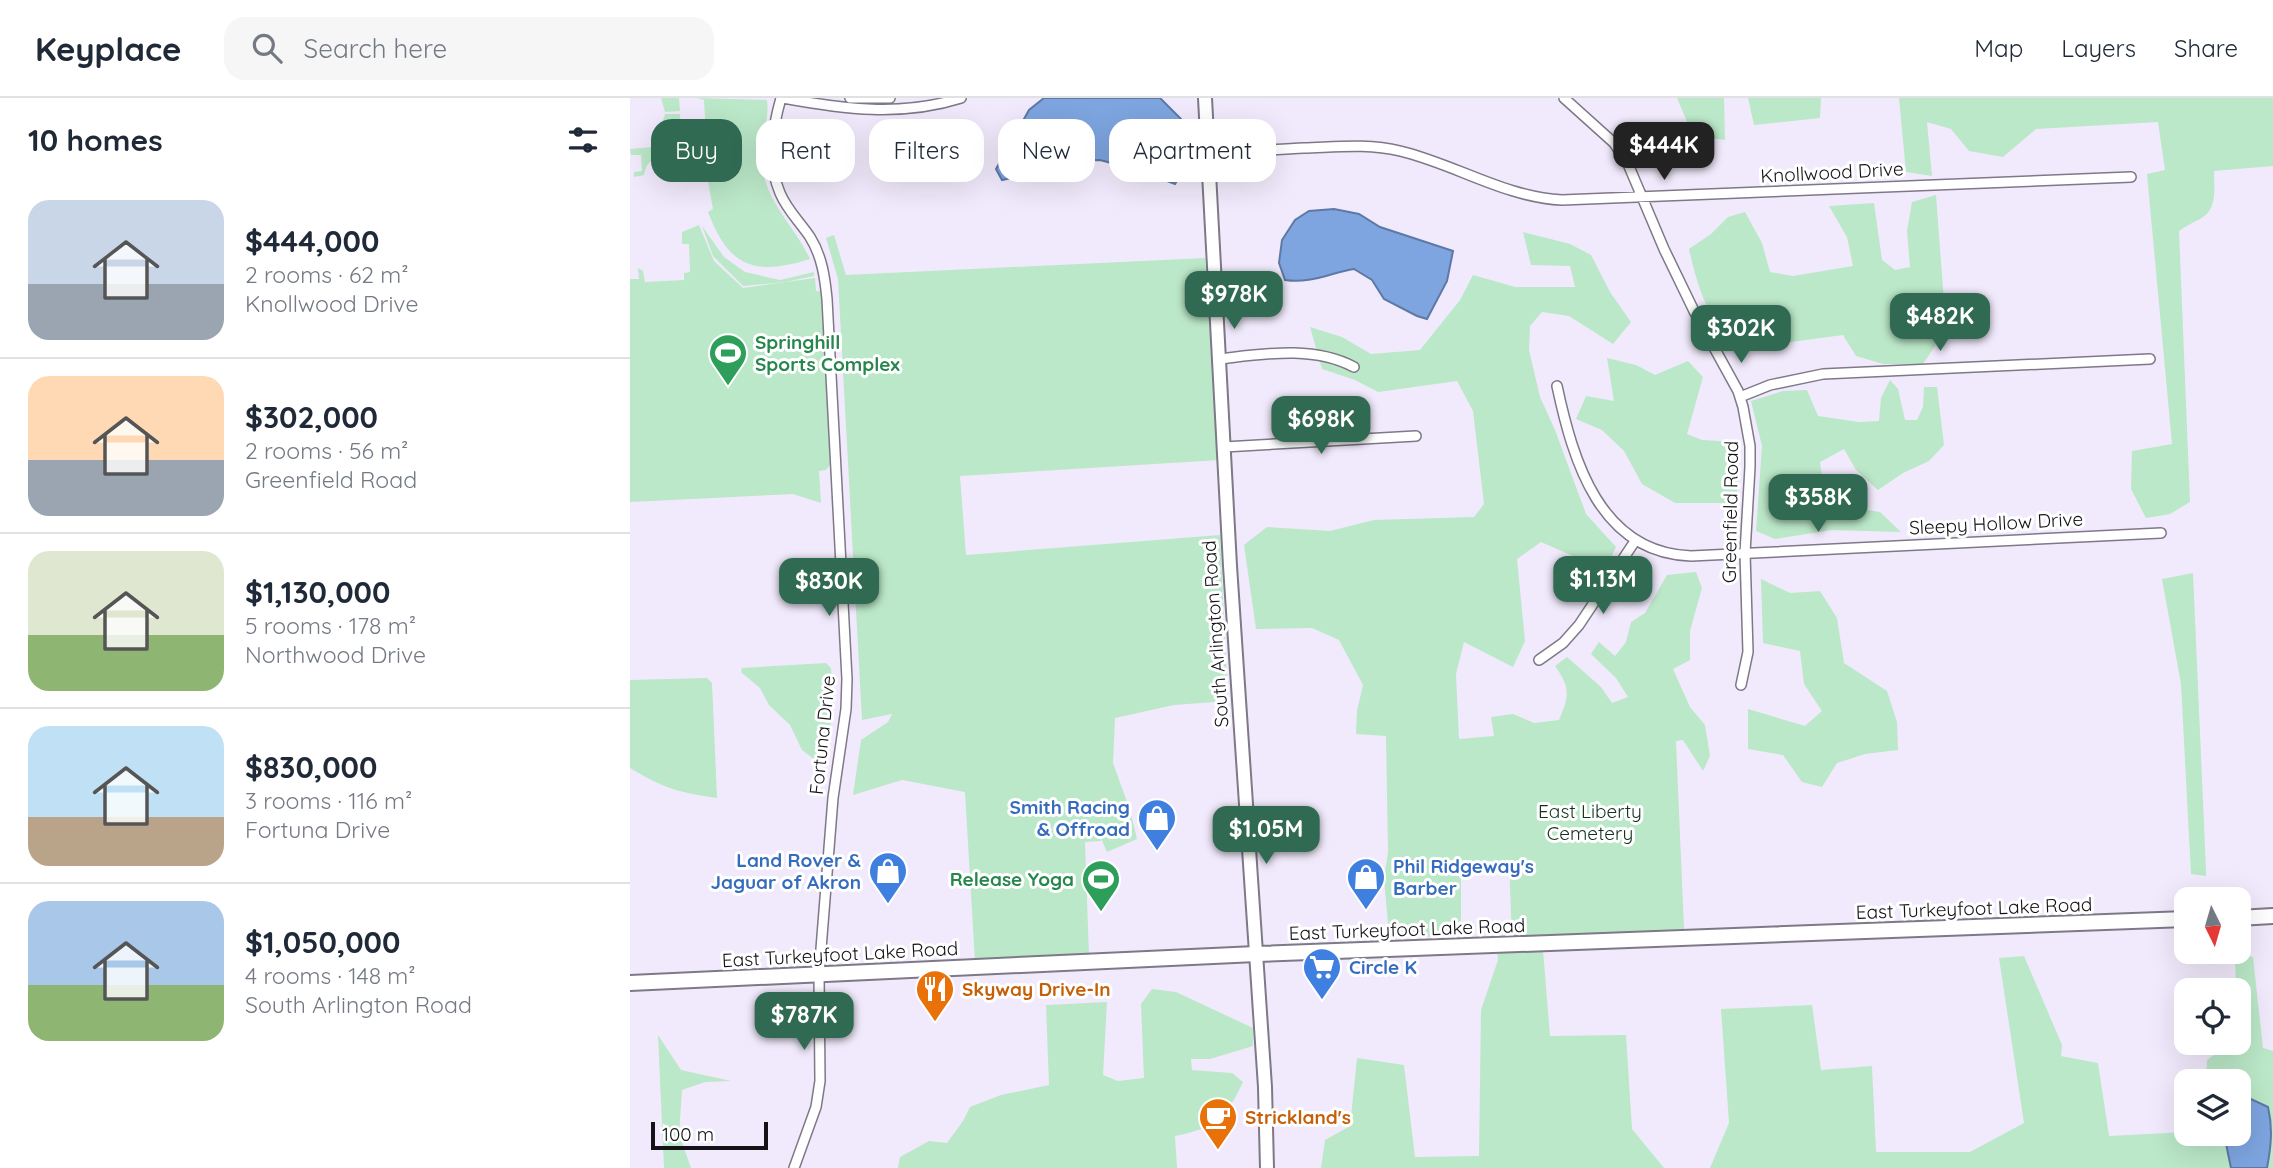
<!DOCTYPE html>
<meta charset="utf-8">
<style>
:root{--surface:#fff;--page:#f6f6f7;--text:#1f2937;--muted:#747a83;--line:#e0e1e3;--accent:#316a53}
body{margin:0;font-family:Quicksand,sans-serif;background:var(--page);color:var(--text);height:100vh;display:flex;flex-direction:column;font-size:26px;white-space:nowrap}
*{box-sizing:border-box;margin:0}
p{font-size:23px;color:var(--muted)}
.icon{flex:none;width:38px;height:38px;fill:none;stroke:currentColor;stroke-width:2;stroke-linecap:round;stroke-linejoin:round}
.map{position:relative;flex:1;overflow:hidden}
.panel{display:flex;flex-direction:column;background:var(--surface);width:630px}
.panel>*{flex:none}
.hud{position:absolute;left:21px;top:21px;width:665px;height:63px;display:flex;gap:14px}
.needle{width:46px;rotate:175deg}
.tools{position:absolute;left:1544px;top:789px;display:grid;gap:14px}
.tools a{display:grid;place-items:center;width:77px;height:77px;border-radius:14px;background:var(--surface);box-shadow:0 7px 28px #0002;font-size:35px}
.scale{position:absolute;left:21px;bottom:18px;width:117px;box-sizing:border-box;padding-left:7px;border:4px solid #141217;border-top:0;font-size:19px;line-height:24px;white-space:nowrap;color:#141217;-webkit-text-stroke:5px #fff;paint-order:stroke}
.price{position:absolute;translate:-50% -60px;padding:0 16px;border-radius:14px;background:var(--accent);color:#fff;font-size:23px;line-height:46px;filter:drop-shadow(0 2px 4px #0008)}
.price::after{content:'';position:absolute;left:50%;top:42px;width:21px;height:16px;margin-left:-10px;background:inherit;clip-path:polygon(0 0,100% 0,50% 100%)}
.price.selected{background:#222;color:#fff}
ul{padding:0;list-style:none}
li{display:flex;align-items:center;gap:21px;height:175px;padding:0 28px}
li+li{border-top:2px solid var(--line)}
li span{display:grid;place-items:center;flex:none;width:196px;height:140px;border-radius:21px;color:#555}
li>.icon{margin-inline-start:auto}
span .icon{width:84px;height:84px;fill:#fffc;stroke-width:1}
li b{font-size:30px}
h2{display:flex;justify-content:space-between;align-items:center;height:84px;padding:0 28px;font-size:30px}
.pill{padding:0 24px;border-radius:21px;background:var(--surface);box-shadow:0 7px 28px #0002;font-size:24px;line-height:63px}
.pill.selected{background:var(--accent);color:#fff}
header{display:flex;align-items:center;gap:42px;box-sizing:border-box;height:98px;padding:0 35px;background:var(--surface);border-bottom:2px solid var(--line)}
header strong{font-size:33px}
nav{display:flex;gap:38px;margin-inline-start:auto;font-size:24px}
.search{width:490px;height:63px;background:var(--page);display:flex;align-items:center;gap:18px;box-sizing:border-box;padding:0 24px;border-radius:21px;color:var(--muted);font-size:26px}
main{display:flex;flex:1;min-height:0}
.map>svg:first-child{display:block}
.green{fill:#bbe8c8}
.water{fill:#7ea5e0;stroke:#5e79a4;stroke-width:2}
.lines{fill:none;stroke-linecap:round;stroke-linejoin:round}
.street-casing{stroke:#7e7887;stroke-width:12}
.secondary-casing{stroke:#7e7887;stroke-width:16}
.primary-casing{stroke:#7e7887;stroke-width:18}
.street{stroke:#fff;stroke-width:9}
.secondary{stroke:#fff;stroke-width:12}
.primary{stroke:#fff;stroke-width:14}
.labels{text-anchor:middle;stroke-width:6;stroke-linejoin:round;paint-order:stroke}
.street-label{font-size:19px;fill:#141217;stroke:#fff}
.leisure-label{font-size:19px;font-weight:bold;fill:#27864d;stroke:#fff;text-anchor:start}
.shop-label{font-size:19px;font-weight:bold;fill:#366cbe;stroke:#fff;text-anchor:end}
.park-label{font-size:19px;fill:#13321e;stroke:#fff}
.food-label{font-size:19px;font-weight:bold;fill:#c56008;stroke:#fff;text-anchor:start}
</style>
<header>
<strong>Keyplace</strong>
<div class="search"><svg class="icon" aria-label="search" viewBox="0 0 24 24"><circle cx="10" cy="10" r="6"/><path d="M15 15l6 6"/></svg>Search here</div>
<nav><a>Map</a><a>Layers</a><a>Share</a></nav>
</header>
<main>
<section class="panel">
<h2>10 homes<svg class="icon" aria-label="filters" viewBox="0 0 24 24"><path d="M4 7h16M4 17h16"/><circle cx="9" cy="7" r="2"/><circle cx="15" cy="17" r="2"/></svg></h2>
<ul>
<li><span style="background:linear-gradient(#c9d6e8 60%,#9aa5b1 0)"><svg class="icon" aria-label="home" viewBox="0 0 24 24"><path d="M3 11l9-7 9 7M6 9v11h12V9"/></svg></span><div><b>$444,000</b><p>2 rooms · 62 m²</p><p>Knollwood Drive</p></div></li>
<li><span style="background:linear-gradient(#ffd9b3 60%,#9aa5b1 0)"><svg class="icon" aria-label="home" viewBox="0 0 24 24"><path d="M3 11l9-7 9 7M6 9v11h12V9"/></svg></span><div><b>$302,000</b><p>2 rooms · 56 m²</p><p>Greenfield Road</p></div></li>
<li><span style="background:linear-gradient(#dfe7d0 60%,#8fb573 0)"><svg class="icon" aria-label="home" viewBox="0 0 24 24"><path d="M3 11l9-7 9 7M6 9v11h12V9"/></svg></span><div><b>$1,130,000</b><p>5 rooms · 178 m²</p><p>Northwood Drive</p></div></li>
<li><span style="background:linear-gradient(#bfe0f5 65%,#b9a48a 0)"><svg class="icon" aria-label="home" viewBox="0 0 24 24"><path d="M3 11l9-7 9 7M6 9v11h12V9"/></svg></span><div><b>$830,000</b><p>3 rooms · 116 m²</p><p>Fortuna Drive</p></div></li>
<li><span style="background:linear-gradient(#a9c7e8 60%,#8fb573 0)"><svg class="icon" aria-label="home" viewBox="0 0 24 24"><path d="M3 11l9-7 9 7M6 9v11h12V9"/></svg></span><div><b>$1,050,000</b><p>4 rooms · 148 m²</p><p>South Arlington Road</p></div></li>
</ul>
</section>
<div class="map">
<svg width="1643" height="1070" viewBox="0 0 1643 1070">
<rect width="100%" height="100%" fill="#f1eafc"/>
<path class="green" d="M31,0H49L50,13L35,14Z
M67,0L137,2C140,22 129,45 132,68C137,106 165,128 180,161C125,178 99,170 78,114L83,111L78,83H72L70,55L77,54L74,2Z
M1047,0H1094L1095,42L1063,38Z
M1118,0H1191L1190,20L1124,27Z
M1269,0H1643V68L1584,73C1584,90 1588,112 1570,121C1562,125 1556,128 1549,133L1560,404L1540,416L1516,420L1501,391L1502,353L1542,346L1517,76L1535,72L1528,24L1406,31L1373,59L1339,53L1321,31L1297,24L1302,78L1276,74Z
M35,16H50L52,57C33,57 17,57 14,77L4,79V74L12,73L11,57H1L0,51L22,49V44L33,43L32,26Z
M57,66L62,72L57,80L35,81L29,77V73L32,67Z
M1306,97L1315,217L1305,248L1293,266H1253L1226,258L1213,237L1103,252C1078,217 1068,192 1059,151L1081,136L1098,119L1115,114L1132,145L1140,174L1163,178L1223,168L1217,139L1199,108L1244,105L1252,162L1265,172L1280,169L1277,133L1282,104Z
M69,127L84,163L113,190L185,180L186,193H192L200,367L196,372L189,373L191,405L163,396L0,404V181H9L8,170L13,173L15,184L54,182V175L60,174L59,146H52V134Z
M72,128L94,159L115,174L150,182L184,174V178L155,184L113,188L83,158Z
M893,134L940,146L961,157L980,194L1001,224L983,246L939,218L912,214L900,228L899,252L910,299L925,332L956,416L986,449L975,472L911,444L887,461L895,543L883,569L834,544L826,576L829,641L864,638L861,619L883,616L904,625L929,622C939,598 941,590 925,568L937,559L971,589L982,605L998,599L986,580L961,556L969,544L985,558L996,544L1001,524L1015,515L1037,477L1066,474L1072,490L1060,533V562L1043,571L1060,609L1075,627L1080,658L1073,673L1053,642L1046,643L1054,831L882,842L879,763H831V837L795,839L759,836L754,781L758,754L756,638L726,636L727,613L733,587L709,542L682,530L626,531L614,447L637,429L700,433L744,422L844,419L854,406L843,313L827,283L748,294L725,282L692,271L680,229L712,239L741,256L790,252L830,202L843,177L885,189H945L940,168L901,167Z
M204,137L216,177L575,160L590,362L330,378L336,457L590,437L598,603L544,607L485,620L483,665L500,712L507,741L477,754L468,734L471,743L455,744L459,858L345,864L335,694L272,682L223,697L231,642L258,624L262,616L232,622L208,181L196,140Z
M977,260L1006,267L1025,277L1058,263L1073,279L1057,336L1072,342L1108,344L1107,405H1045L1012,386L994,353L972,332L946,321L956,298L984,303Z
M1260,282L1268,291L1275,322H1287L1293,309L1294,289H1307L1314,347L1299,363L1273,375L1248,392L1226,372L1214,351L1190,364L1194,396L1218,409L1250,414L1271,434L1202,432L1145,441L1126,433L1132,348L1121,303L1153,293L1177,292L1188,318L1229,324L1249,323L1251,300Z
M1563,475L1576,772V778L1561,776L1551,586L1532,481Z
M1131,481L1160,495L1190,493L1207,520L1214,565L1257,593L1267,624L1268,652L1235,656L1207,665L1192,689L1172,684L1153,657L1118,651V611L1175,628L1192,613L1174,586L1170,553L1133,545Z
M196,565L201,570C203,601 203,630 194,660L184,661L172,652L160,627L139,607L130,590L111,574L112,570Z
M77,580L82,585L87,700C50,695 33,690 0,670V582Z
M867,852H913L920,938L996,937L1002,1031L1034,1070H691L695,1042L720,1028L727,960L774,967L785,1059L849,1058L851,912L868,862Z
M1394,858L1432,947L1431,958L1468,965L1479,1038L1556,1034L1608,1036V984L1576,983L1577,962L1600,945H1608V892H1606L1605,858L1623,859L1633,950L1643,953V1070H1080L1099,1025L1091,911L1182,907L1191,972L1242,968L1246,1054H1340L1394,1025L1369,860Z
M522,891L546,894L623,930V948L580,961H561L562,972L602,975L613,984C596,1021 585,1030 545,1038L547,1070H268L270,1059L299,1043L317,1045L333,1023L340,1009L371,997L419,987L416,907L477,904L473,977L488,983L514,980L511,906Z
M28,937L51,972L101,983L75,984L52,992L49,1036L61,1070H34Z"/>
<path class="water" d="M414,0H530L551,21L556,52L554,71L545,86L508,72L470,62L422,63L390,78L372,82L366,71L399,12Z
M704,111L729,116L750,129L823,153L817,183L797,221L787,218L754,201L742,182L724,171C700,175 680,186 655,182L649,165L652,142L665,122L679,113Z
M1610,996L1638,1009C1643,1030 1641,1049 1637,1070H1601L1594,1036H1608Z"/>
<g class="lines">
<defs>
<path id="street" d="M151,0C142,32 137,64 150,95C157,112 170,124 180,139C192,158 195,180 197,201L217,581L216,611L203,700L189,876L190,983L186,1009L164,1070
M153,0C213,11 271,19 331,0
M220,0H260
M934,0L984,45L998,66L1034,151L1064,213L1108,293L1113,309L1120,348V369L1115,455L1118,554L1111,587
M578,56C610,53 642,52 674,50C706,49 738,45 770,53C825,66 874,99 932,102L1501,79
M589,261C633,256 683,247 724,269
M927,288C943,363 970,455 1061,458L1531,435
M1110,299L1140,287L1193,276L1520,261
M594,349L786,338
M909,562L933,545L949,527L1005,443"/>
<path id="secondary" d="M575,0L600,468L635,989L637,1070"/>
<path id="primary" d="M1608,820L1643,818
M0,885L626,856L1556,821"/>
</defs>
<use href="#street" class="street-casing"/>
<use href="#secondary" class="secondary-casing"/>
<use href="#primary" class="primary-casing"/>
<use href="#street" class="street"/>
<use href="#secondary" class="secondary"/>
<use href="#primary" class="primary"/>
</g>
<defs>
<symbol id="stadium-pin" viewBox="-11 -11 22 30"><path d="M0 17L-7.5 6A9.5 9.5 0 1 1 7.5 6Z" fill="#2e9e5b" stroke="#fff"/><path d="M0-5a6.5 5 0 1 0 0 10a6.5 5 0 1 0 0-10ZM-3.5-1.8h7v3.6h-7Z" fill="#fff"/></symbol>
<symbol id="shop-pin" viewBox="-11 -11 22 30"><path d="M0 17L-7.5 6A9.5 9.5 0 1 1 7.5 6Z" fill="#3f7fe0" stroke="#fff"/><path d="M-5-2.5h2.3a2.7 3.5 0 0 1 5.4 0H5L5.5 6h-11ZM-1.5-2.5h3a1.5 2.3 0 0 0-3 0Z" fill="#fff"/></symbol>
<symbol id="supermarket-pin" viewBox="-11 -11 22 30"><path d="M0 17L-7.5 6A9.5 9.5 0 1 1 7.5 6Z" fill="#3f7fe0" stroke="#fff"/><path d="M-6-5.5h2.5l.6 2H6L4.5 2H-2.5L-4.4-4H-6ZM-1.5 3.2a1.3 1.3 0 1 0 .1 0ZM3 3.2a1.3 1.3 0 1 0 .1 0Z" fill="#fff"/></symbol>
<symbol id="restaurant-pin" viewBox="-11 -11 22 30"><path d="M0 17L-7.5 6A9.5 9.5 0 1 1 7.5 6Z" fill="#e8710a" stroke="#fff"/><path d="M-5-6h1v4h1v-4h1v4h1v-4h1v5L-1.5 .5V6h-2V.5L-5-1ZM5-6V6H3V1.5H1.5Q1.5-4 5-6Z" fill="#fff"/></symbol>
<symbol id="cafe-pin" viewBox="-11 -11 22 30"><path d="M0 17L-7.5 6A9.5 9.5 0 1 1 7.5 6Z" fill="#e8710a" stroke="#fff"/><path d="M-5.5-4.5H6V0H3Q3 3.5 0 3.5H-2.5Q-5.5 3.5-5.5 0ZM3-3.2v2h1.7v-2ZM-6 4.5H4V6H-6Z" fill="#fff"/></symbol>
</defs>
<g fill-rule="evenodd">
<use href="#stadium-pin" x="76" y="233" width="44" height="60"/>
<use href="#shop-pin" x="505" y="698" width="44" height="60"/>
<use href="#shop-pin" x="236" y="751" width="44" height="60"/>
<use href="#shop-pin" x="714" y="757" width="44" height="60"/>
<use href="#stadium-pin" x="449" y="759" width="44" height="60"/>
<use href="#supermarket-pin" x="670" y="847" width="44" height="60"/>
<use href="#restaurant-pin" x="283" y="869" width="44" height="60"/>
<use href="#cafe-pin" x="566" y="997" width="44" height="60"/>
</g>
<g class="labels">
<g class="street-label">
<text transform="translate(1202 74) rotate(-3)" y="7">Knollwood Drive</text>
<text transform="translate(1100 414) rotate(-89)" y="7">Greenfield Road</text>
<text transform="translate(1366 425) rotate(-3)" y="7">Sleepy Hollow Drive</text>
<text transform="translate(585 536) rotate(-94)" y="7">South Arlington Road</text>
<text transform="translate(192 637) rotate(-84)" y="7">Fortuna Drive</text>
<text transform="translate(1344 810) rotate(-2)" y="7">East Turkeyfoot Lake Road</text>
<text transform="translate(777 831) rotate(-2)" y="7">East Turkeyfoot Lake Road</text>
<text transform="translate(210 856) rotate(-3)" y="7">East Turkeyfoot Lake Road</text>
</g>
<g class="leisure-label">
<text x="125" y="251">Springhill<tspan x="125" dy="22">Sports Complex</tspan></text>
<text x="444" y="788" text-anchor="end">Release Yoga</text>
</g>
<g class="shop-label">
<text x="500" y="716">Smith Racing<tspan x="500" dy="22">&amp; Offroad</tspan></text>
<text x="231" y="769">Land Rover &amp;<tspan x="231" dy="22">Jaguar of Akron</tspan></text>
<text x="763" y="775" text-anchor="start">Phil Ridgeway's<tspan x="763" dy="22">Barber</tspan></text>
<text x="719" y="876" text-anchor="start">Circle K</text>
</g>
<g class="park-label">
<text x="960" y="720">East Liberty<tspan x="960" dy="22">Cemetery</tspan></text>
</g>
<g class="food-label">
<text x="332" y="898">Skyway Drive-In</text>
<text x="615" y="1026">Strickland's</text>
</g>
</g>
</svg>
<div class="tools">
<a><svg class="needle" viewBox="-14 -14 28 28"><path d="M0-13l5 13h-10z" fill="#e53935"/><path d="M0 13l5-13h-10z" fill="#747a83"/></svg></a>
<a><svg class="icon" aria-label="locate" viewBox="0 0 24 24"><circle cx="12" cy="12" r="6"/><path d="M12 2v4M12 18v4M2 12h4M18 12h4"/></svg></a>
<a><svg class="icon" aria-label="layers" viewBox="0 0 24 24"><path d="M12 4l9 5-9 5-9-5zM3 14l9 5 9-5"/></svg></a>
</div>
<div class="scale">100 m</div>
<b class="price selected" style="left:1034px;top:84px">$444K</b>
<b class="price" style="left:604px;top:233px">$978K</b>
<b class="price" style="left:1310px;top:255px">$482K</b>
<b class="price" style="left:1111px;top:267px">$302K</b>
<b class="price" style="left:691px;top:358px">$698K</b>
<b class="price" style="left:1188px;top:436px">$358K</b>
<b class="price" style="left:973px;top:518px">$1.13M</b>
<b class="price" style="left:199px;top:520px">$830K</b>
<b class="price" style="left:636px;top:768px">$1.05M</b>
<b class="price" style="left:174px;top:954px">$787K</b>
<div class="hud">
<a class="pill selected">Buy</a>
<a class="pill">Rent</a>
<a class="pill">Filters</a>
<a class="pill">New</a>
<a class="pill">Apartment</a>
</div>
</div>
</main>
